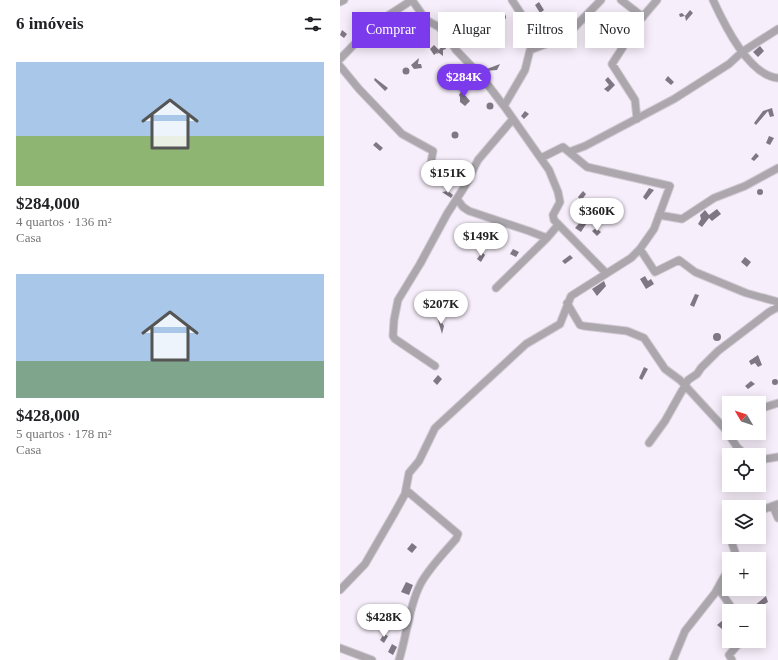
<!DOCTYPE html>
<html lang="pt">
<meta charset="utf-8">
<style>
:root{--surface:#fff;--page:#f2f2f2;--text:#202124;--muted:#757577;--accent:#7c3aed}
body{margin:0;font-family:"Times New Roman",serif;background:var(--page);color:var(--text);height:100vh;display:flex;flex-direction:column;font-size:15px;white-space:nowrap}
*{box-sizing:border-box;margin:0}
p{font-size:13px;color:var(--muted)}
.icon{flex:none;width:22px;height:22px;fill:none;stroke:currentColor;stroke-width:2;stroke-linecap:round;stroke-linejoin:round}
.map{position:relative;flex:1;overflow:hidden}
.sheet{display:flex;flex-direction:column;background:var(--surface);width:340px}
.sheet>*{flex:none}
.banner{position:absolute;left:12px;top:12px;width:366px;height:36px;display:flex;gap:8px}
.needle{width:26px;rotate:309deg}
.buttons{position:absolute;left:382px;top:396px;display:grid;gap:8px}
.buttons a{display:grid;place-items:center;width:44px;height:44px;border-radius:0px;background:var(--surface);box-shadow:0 2px 10px #0003;font-size:20px}
.price{position:absolute;translate:-50% -34px;padding:0 9px;border-radius:14px;background:#fff;color:#222;font-size:13px;line-height:26px;filter:drop-shadow(0 1px 2px #0008)}
.price::after{content:'';position:absolute;left:50%;top:24px;width:12px;height:9px;margin-left:-6px;background:inherit;clip-path:polygon(0 0,100% 0,50% 100%)}
.price.current{background:var(--accent);color:#fff}
ul{padding:0;list-style:none}
li{display:grid;align-content:center;gap:8px;height:212px;padding:0 16px}
li span{display:grid;place-items:center;height:124px;border-radius:0px;color:#555}
li>.icon{margin-inline-start:auto}
span .icon{width:72px;height:72px;fill:#fffc;stroke-width:1}
li b{font-size:17px}
h2{display:flex;justify-content:space-between;align-items:center;height:48px;padding:0 16px;font-size:17px}
.chip{padding:0 14px;border-radius:0px;background:var(--surface);box-shadow:0 2px 10px #0003;font-size:14px;line-height:36px}
.chip.current{background:var(--accent);color:#fff}
main{display:flex;flex:1;min-height:0}
.map>svg:first-child{display:block}
.building{fill:#7f7783}
.lines{fill:none;stroke-linecap:round;stroke-linejoin:round}
.minor-casing{stroke:#d0c9d3;stroke-width:9}
.minor{stroke:#aba7ad;stroke-width:7}
</style>
<main>
<section class="sheet">
<h2>6 imóveis<svg class="icon" aria-label="filters" viewBox="0 0 24 24"><path d="M4 7h16M4 17h16"/><circle cx="9" cy="7" r="2"/><circle cx="15" cy="17" r="2"/></svg></h2>
<ul>
<li><span style="background:linear-gradient(#a9c7e8 60%,#8fb573 0)"><svg class="icon" aria-label="home" viewBox="0 0 24 24"><path d="M3 11l9-7 9 7M6 9v11h12V9"/></svg></span><div><b>$284,000</b><p>4 quartos · 136 m²</p><p>Casa</p></div></li>
<li><span style="background:linear-gradient(#a9c7e8 70%,#7fa58c 0)"><svg class="icon" aria-label="home" viewBox="0 0 24 24"><path d="M3 11l9-7 9 7M6 9v11h12V9"/></svg></span><div><b>$428,000</b><p>5 quartos · 178 m²</p><p>Casa</p></div></li>
</ul>
</section>
<div class="map">
<svg width="438" height="660" viewBox="0 0 438 660">
<rect width="100%" height="100%" fill="#f6eefa"/>
<path class="building" d="M199,2L204,10L200,13L195,5Z
M350,10L353,13L346,21L345,16L340,17L339,14L342,13L345,16Z
M160 17a3 3 0 1 1 6 0a3 3 0 1 1-6 0Z
M2,30L7,34L4,38L0,35Z
M46.5 37a3.5 3.5 0 1 1 7 0a3.5 3.5 0 1 1-7 0Z
M103,43L106,49L103,50V56L99,53L96,54L99,51L94,55L90,49L94,45L99,50Z
M420,46L424,51L418,57L413,52Z
M79,58L78,64H81L82,68L74,69L71,65Z
M160,64L157,70L145,71L144,70Z
M62.5 71a3.5 3.5 0 1 1 7 0a3.5 3.5 0 1 1-7 0Z
M328,76L334,82L331,85L325,80Z
M268,77L275,85L268,92L264,89L269,85L265,80Z
M35,78L48,88L45,91L34,80Z
M126,88L124,94L130,101L125,106L120,102V97L119,95L122,90Z
M146.5 106a3.5 3.5 0 1 1 7 0a3.5 3.5 0 1 1-7 0Z
M432,108L434,116L430,117L428,111L416,125L414,123L423,111Z
M185,111L189,114L184,119L181,116Z
M111.5 135a3.5 3.5 0 1 1 7 0a3.5 3.5 0 1 1-7 0Z
M429,136L434,138L430,145L426,143Z
M36,142L43,148L40,151L33,145Z
M416,153L419,156L414,161L411,159Z
M309,188L314,190L306,200L303,197Z
M417 192a3 3 0 1 1 6 0a3 3 0 1 1-6 0Z
M108,191L113,195L111,198L102,192Z
M243,191L246,194L241,201L238,197Z
M377,209L381,214L372,221L369,218L362,227L358,224L361,219L360,215L365,210L369,215Z
M244,218L248,221L241,232L235,228Z
M153,227L161,229L159,235L151,231L150,228Z
M256,228L261,232L257,236L252,231Z
M173,249L179,252L176,257L170,254Z
M142,252L145,255L141,262L137,259Z
M230,255L233,258L225,264L222,261Z
M405,257L411,262L407,267L401,262Z
M305,276L308,281L311,279L314,284L306,289L300,279Z
M264,281L266,286L257,296L252,289Z
M355,294L359,295L354,307L350,305Z
M98,316L104,326L102,334L97,317Z
M373 337a4 4 0 1 1 8 0a4 4 0 1 1-8 0Z
M418,355L422,365L418,367L415,363L411,365L409,361Z
M304,367L308,369L302,380L299,378Z
M98,375L102,379L97,385L93,381Z
M432 382a3 3 0 1 1 6 0a3 3 0 1 1-6 0Z
M411,381L415,384L408,389L405,386Z
M409,396L414,400L411,403L405,400Z
M72,543L77,547L72,553L67,549Z
M66,582L73,585L69,595L61,592Z
M426,596L428,602L417,609L414,606Z
M383,620L387,625L382,629L377,625Z
M44,634L48,636L44,643L40,640Z
M52,644L57,647L53,655L48,652Z"/>
<g class="lines">
<defs>
<path id="minor" d="M72,0L86,20L99,27L107,36L116,50L141,76L164,106L209,170L218,192L220,202L213,215L214,220L266,273
M172,0L193,32L191,49
M281,0L303,17
M373,0C384,24 409,76 438,78
M0,2L4,0
M0,59L32,26L72,0
M0,66L19,89L62,134L93,151L90,168L91,170L128,181
M164,106L185,70L190,50L225,37L261,0
M297,119L295,100L272,64L283,47L288,34L317,0
M229,152L245,146L334,99L389,64L402,52L438,29
M117,199L123,207L129,211L189,231L207,238
M319,215L342,219L374,198L405,186L438,168
M300,249L315,272L339,260L355,272L406,293L438,302
M156,288L207,238L218,225
M227,303L240,325L244,326L287,331L304,338L325,369L340,380L385,429L397,447L405,455
M95,366L55,339L53,336L54,320L58,300L80,264L107,214L125,186L138,160L173,119
M419,409L438,403
M309,443L325,421L348,380L357,374L361,368L378,351L429,312L438,307
M419,460L438,457
M433,506L438,518
M419,511L438,504
M393,559L395,552L392,543L396,537
M378,588L394,611
M0,590L25,564L54,514L65,494L69,473L79,461L95,428L186,344L220,324L231,296L291,258L300,249L314,229L330,186L247,167L223,147L201,158
M0,648L32,660
M59,660C67,635 69,606 81,583C90,567 104,553 116,539L118,534L66,490
M333,660L345,631L375,593L389,568
M392,660L389,655L401,641"/>
</defs>
<use href="#minor" class="minor-casing"/>
<use href="#minor" class="minor"/>
</g>
</svg>
<div class="buttons">
<a><svg class="needle" viewBox="-14 -14 28 28"><path d="M0-13l5 13h-10z" fill="#e53935"/><path d="M0 13l5-13h-10z" fill="#757577"/></svg></a>
<a><svg class="icon" aria-label="locate" viewBox="0 0 24 24"><circle cx="12" cy="12" r="6"/><path d="M12 2v4M12 18v4M2 12h4M18 12h4"/></svg></a>
<a><svg class="icon" aria-label="layers" viewBox="0 0 24 24"><path d="M12 4l9 5-9 5-9-5zM3 14l9 5 9-5"/></svg></a>
<a>+</a>
<a>−</a>
</div>
<b class="price current" style="left:124px;top:98px">$284K</b>
<b class="price" style="left:108px;top:194px">$151K</b>
<b class="price" style="left:257px;top:232px">$360K</b>
<b class="price" style="left:141px;top:257px">$149K</b>
<b class="price" style="left:101px;top:325px">$207K</b>
<b class="price" style="left:44px;top:638px">$428K</b>
<div class="banner">
<a class="chip current">Comprar</a>
<a class="chip">Alugar</a>
<a class="chip">Filtros</a>
<a class="chip">Novo</a>
</div>
</div>
</main>
